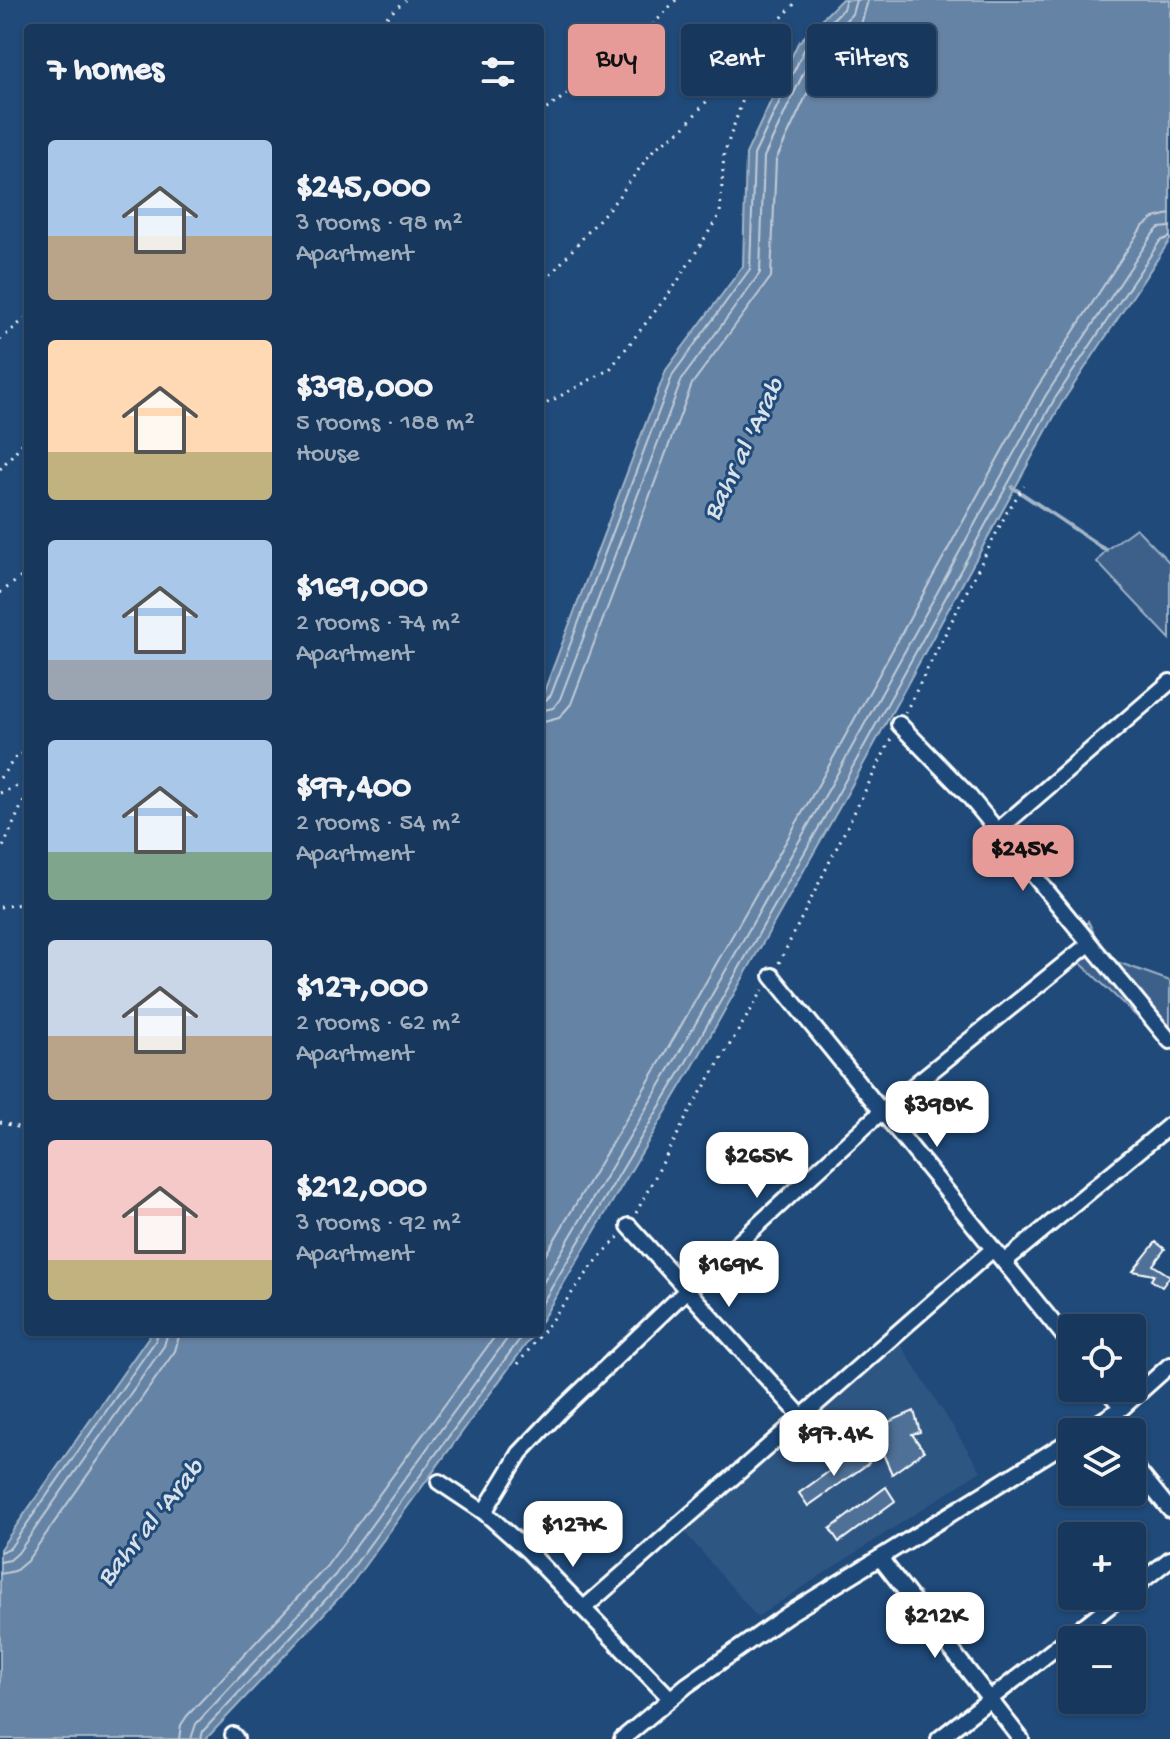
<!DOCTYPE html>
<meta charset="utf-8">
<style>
:root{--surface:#17385c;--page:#203f62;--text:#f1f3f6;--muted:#9eacbb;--line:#365272;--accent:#e69b98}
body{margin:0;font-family:"Gochi Hand",sans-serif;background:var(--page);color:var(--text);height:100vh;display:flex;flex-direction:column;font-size:30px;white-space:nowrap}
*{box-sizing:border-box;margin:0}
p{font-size:26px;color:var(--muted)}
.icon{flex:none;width:44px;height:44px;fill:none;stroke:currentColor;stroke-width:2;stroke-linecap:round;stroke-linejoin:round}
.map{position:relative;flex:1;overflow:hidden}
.sheet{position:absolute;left:24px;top:24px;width:520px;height:1312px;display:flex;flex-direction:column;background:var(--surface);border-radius:8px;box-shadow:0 2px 6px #0004,0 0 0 2px var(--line)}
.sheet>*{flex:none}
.banner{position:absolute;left:568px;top:24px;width:482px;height:72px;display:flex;gap:16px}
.buttons{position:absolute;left:1058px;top:1314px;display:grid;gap:16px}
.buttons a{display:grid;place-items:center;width:88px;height:88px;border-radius:8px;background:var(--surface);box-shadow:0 2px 6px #0004,0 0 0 2px var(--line);font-size:40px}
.price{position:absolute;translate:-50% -68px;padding:0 18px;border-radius:16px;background:#fff;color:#222;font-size:26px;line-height:52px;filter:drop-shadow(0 2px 4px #0008)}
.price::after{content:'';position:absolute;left:50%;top:48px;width:24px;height:18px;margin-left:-12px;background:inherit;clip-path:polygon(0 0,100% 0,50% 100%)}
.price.active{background:var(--accent);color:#111}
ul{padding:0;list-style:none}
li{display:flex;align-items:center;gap:24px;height:200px;padding:0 24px}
li span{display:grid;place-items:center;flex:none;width:224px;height:160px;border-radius:8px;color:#555}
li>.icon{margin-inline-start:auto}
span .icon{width:96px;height:96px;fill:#fffc;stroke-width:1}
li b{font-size:34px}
h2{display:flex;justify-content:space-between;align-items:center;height:96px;padding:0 24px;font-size:34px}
.pill{padding:0 28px;border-radius:8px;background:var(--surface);box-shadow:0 2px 6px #0004,0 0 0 2px var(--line);font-size:28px;line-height:72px}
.pill.active{background:var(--accent);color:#111}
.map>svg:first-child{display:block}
.built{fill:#2e5683}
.green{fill:#3c618b;stroke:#9eb0c5;stroke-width:2}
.water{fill:#6583a4;stroke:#a3b5c8;stroke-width:2}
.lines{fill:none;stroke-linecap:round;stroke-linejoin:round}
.shore{stroke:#c1cddb;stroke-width:2}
.stream{stroke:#a3b5c8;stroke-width:4}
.building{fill:#507197;stroke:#fff;stroke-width:2}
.street-casing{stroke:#fff;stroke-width:20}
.path{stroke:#fff;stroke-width:3;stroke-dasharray:2 6;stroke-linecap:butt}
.street{stroke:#1f4a7a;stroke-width:14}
.labels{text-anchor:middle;stroke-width:6;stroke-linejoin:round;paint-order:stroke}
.water-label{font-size:28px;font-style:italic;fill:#d8e0e8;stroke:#1f4a7a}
</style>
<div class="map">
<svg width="1170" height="1739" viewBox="0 0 1170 1739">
<rect width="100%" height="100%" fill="#1f4a7a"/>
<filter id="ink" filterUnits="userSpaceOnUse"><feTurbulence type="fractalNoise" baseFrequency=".0125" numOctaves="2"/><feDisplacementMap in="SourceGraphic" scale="16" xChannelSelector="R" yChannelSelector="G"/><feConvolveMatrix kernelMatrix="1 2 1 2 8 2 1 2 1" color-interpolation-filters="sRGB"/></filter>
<g filter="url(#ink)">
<path class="built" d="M899,1342L981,1471L757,1617L683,1530Z"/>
<path class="green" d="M1136,528L1170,563V639L1097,562L1106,550Z
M1088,921L1106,958L1170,981V1048L1072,955Z"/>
<path class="water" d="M841,0H1170V240L1061,404L847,794L692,1068L540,1323V702L666,370L743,266L746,154L798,43Z
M152,1332H535L349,1587L206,1739H0V1549Z"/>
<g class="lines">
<path class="shore" d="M540,701L546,700L551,695L673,374L750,269L754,155L805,48L843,9L846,0
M540,711L553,708L560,699L682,379L760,273L764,157L813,53L852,14L856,0
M540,723L559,718L571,704L692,384L771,277L776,160L823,60L862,21L868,0
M540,1264L666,1052L821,780L1036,389L1142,227L1154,218L1170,214
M540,1288L676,1058L831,785L1046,395L1152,235L1159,228L1170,227
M540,1307L685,1064L840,790L1054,400L1160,241L1170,237
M0,1552L10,1548L156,1340L158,1332
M0,1562L10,1560L18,1553L164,1346L168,1332
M0,1574L15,1571L27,1561L175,1351L180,1332
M179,1739L181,1725L187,1716L326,1567L498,1332
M191,1739L196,1724L335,1575L512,1332
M201,1739L203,1731L343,1581L525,1332"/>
<path class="stream" d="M1012,487L1106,550"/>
</g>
<path class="building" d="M1156,1242L1165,1249L1153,1265L1170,1276L1162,1287L1151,1280L1154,1275L1133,1271Z
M914,1411L920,1432L912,1434L924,1451L892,1474L876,1438L881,1436L877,1427Z
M859,1450L869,1463L808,1506L799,1493Z
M886,1487L895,1501L839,1542L830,1529Z"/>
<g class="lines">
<defs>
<path id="street" d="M899,724L968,795L1170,1041
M997,831L1170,682
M772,976L1072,1346
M629,1226L802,1417
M1004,1262L1170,1125
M1106,1388L1122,1408
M1084,1432L1122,1408L1170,1365
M1132,1463L1170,1510
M439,1482L484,1512L527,1550L670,1698
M484,1512L520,1453L561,1410L687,1290L882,1111L1089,944
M880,1558L1021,1739
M1132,1589L1170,1559
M584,1608L993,1249
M233,1735L236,1739
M622,1739L687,1685L787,1615L1072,1439
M939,1739L1122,1596"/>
</defs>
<use href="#street" class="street-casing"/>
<path class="path" d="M375,28L405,0
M540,114L637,42L676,0
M540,287L616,200L654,149L683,128L762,39
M0,340L28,316
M540,407L610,369L674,287L720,214L724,154L765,36L798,0
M0,469L28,437
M0,593L28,572
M905,713L1007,512L1024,486
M0,778L16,757L28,751
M0,793L28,782
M0,854L28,791
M0,907L28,903
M779,963L892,737
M0,1122L28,1130
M636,1213L692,1107L763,990
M518,1364L594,1264L620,1235"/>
<use href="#street" class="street"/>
</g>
</g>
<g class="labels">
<g class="water-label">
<text transform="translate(741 448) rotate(-64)" y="10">Bahr al 'Arab</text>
<text transform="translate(148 1521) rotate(-51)" y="10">Bahr al 'Arab</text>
</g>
</g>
</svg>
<div class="buttons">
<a><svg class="icon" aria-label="locate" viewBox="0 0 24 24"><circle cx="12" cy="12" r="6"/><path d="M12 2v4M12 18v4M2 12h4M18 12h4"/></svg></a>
<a><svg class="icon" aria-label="layers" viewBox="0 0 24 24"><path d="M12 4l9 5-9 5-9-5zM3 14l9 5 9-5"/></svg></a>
<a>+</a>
<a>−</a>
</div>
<b class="price active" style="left:1023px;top:893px">$245K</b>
<b class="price" style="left:937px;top:1149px">$398K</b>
<b class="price" style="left:757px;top:1200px">$265K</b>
<b class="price" style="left:729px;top:1309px">$169K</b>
<b class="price" style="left:834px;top:1478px">$97.4K</b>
<b class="price" style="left:573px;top:1569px">$127K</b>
<b class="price" style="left:935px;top:1660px">$212K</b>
<div class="banner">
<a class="pill active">Buy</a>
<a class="pill">Rent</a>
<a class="pill">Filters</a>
</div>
<section class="sheet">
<h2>7 homes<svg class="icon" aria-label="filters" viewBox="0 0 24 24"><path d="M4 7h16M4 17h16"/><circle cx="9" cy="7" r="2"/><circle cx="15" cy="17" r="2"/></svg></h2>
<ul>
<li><span style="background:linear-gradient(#a9c7e8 60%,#b9a48a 0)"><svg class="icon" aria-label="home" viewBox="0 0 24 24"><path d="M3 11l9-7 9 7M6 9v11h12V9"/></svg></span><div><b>$245,000</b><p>3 rooms · 98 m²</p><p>Apartment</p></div></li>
<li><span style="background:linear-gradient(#ffd9b3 70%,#c2b280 0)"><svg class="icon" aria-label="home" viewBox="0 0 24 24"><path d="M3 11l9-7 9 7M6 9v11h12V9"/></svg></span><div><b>$398,000</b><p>5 rooms · 188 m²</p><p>House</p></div></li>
<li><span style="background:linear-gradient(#a9c7e8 75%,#9aa5b1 0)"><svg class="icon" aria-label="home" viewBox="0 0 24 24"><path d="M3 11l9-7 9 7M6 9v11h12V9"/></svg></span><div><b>$169,000</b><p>2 rooms · 74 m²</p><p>Apartment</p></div></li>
<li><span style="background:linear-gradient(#a9c7e8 70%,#7fa58c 0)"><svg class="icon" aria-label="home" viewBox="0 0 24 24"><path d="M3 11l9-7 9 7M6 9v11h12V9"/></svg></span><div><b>$97,400</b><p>2 rooms · 54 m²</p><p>Apartment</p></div></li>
<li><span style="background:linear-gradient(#c9d6e8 60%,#b9a48a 0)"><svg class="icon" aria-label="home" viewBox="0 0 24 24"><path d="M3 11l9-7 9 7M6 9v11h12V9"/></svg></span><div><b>$127,000</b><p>2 rooms · 62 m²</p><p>Apartment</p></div></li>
<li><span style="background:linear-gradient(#f6c9c9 75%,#c2b280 0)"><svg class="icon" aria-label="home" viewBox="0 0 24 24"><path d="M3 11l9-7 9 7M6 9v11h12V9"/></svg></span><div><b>$212,000</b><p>3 rooms · 92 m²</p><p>Apartment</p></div></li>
</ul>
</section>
</div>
